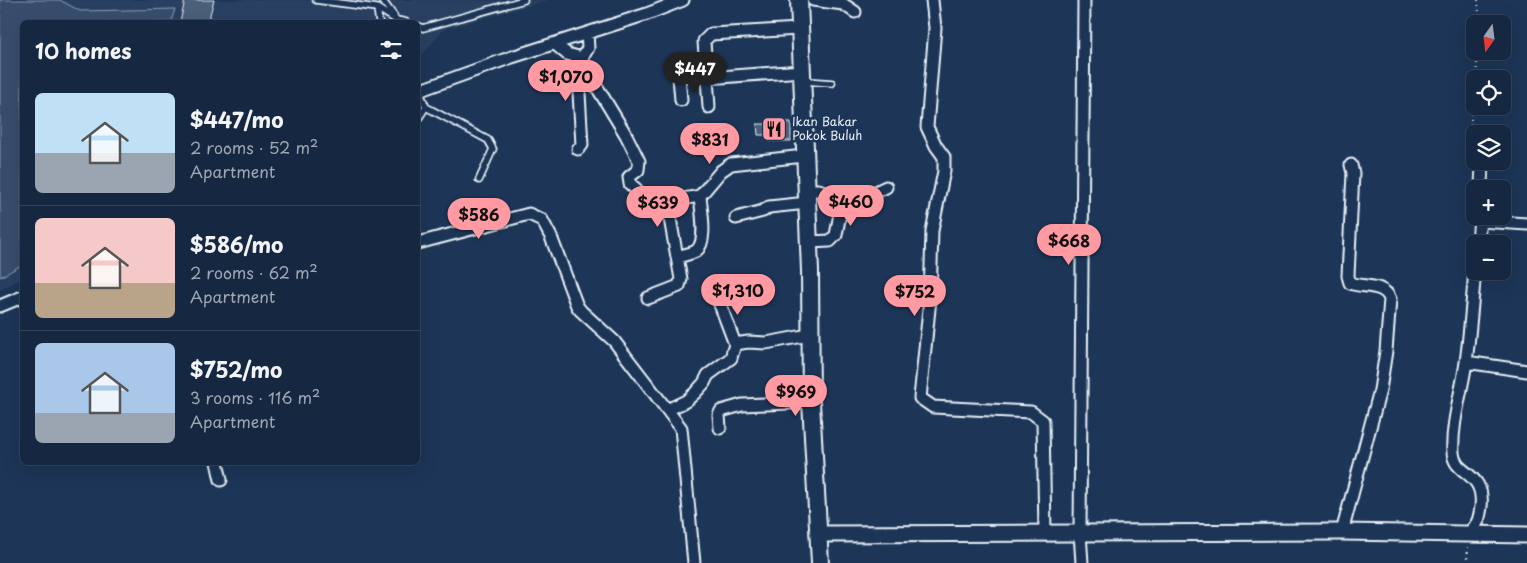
<!DOCTYPE html>
<meta charset="utf-8">
<style>
:root{--surface:#162841;--page:#23344c;--text:#f1f3f6;--muted:#9ea6b1;--line:#35445a;--accent:#ff9aa2}
body{margin:0;font-family:"Playpen Sans",sans-serif;background:var(--page);color:var(--text);height:100vh;display:flex;flex-direction:column;font-size:19px;white-space:nowrap}
*{box-sizing:border-box;margin:0}
p{font-size:16px;color:var(--muted)}
.icon{flex:none;width:28px;height:28px;fill:none;stroke:currentColor;stroke-width:2;stroke-linecap:round;stroke-linejoin:round}
.map{position:relative;flex:1;overflow:hidden}
.side{position:absolute;left:20px;top:20px;width:400px;height:445px;display:flex;flex-direction:column;background:var(--surface);border-radius:8px;box-shadow:0 5px 20px #0002,0 0 0 1px var(--line)}
.side>*{flex:none}
.needle{width:32px;rotate:194deg}
.fabs{position:absolute;left:1466px;top:15px;display:grid;gap:10px}
.fabs a{display:grid;place-items:center;width:45px;height:45px;border-radius:8px;background:var(--surface);box-shadow:0 5px 20px #0002,0 0 0 1px var(--line);font-size:25px}
.price{position:absolute;translate:-50% -42px;padding:0 11px;border-radius:18px;background:var(--accent);color:#111;font-size:16px;line-height:32px;filter:drop-shadow(0 1px 2px #0008)}
.price::after{content:'';position:absolute;left:50%;top:30px;width:15px;height:11px;margin-left:-8px;background:inherit;clip-path:polygon(0 0,100% 0,50% 100%)}
.price.selected{background:#222;color:#fff}
ul{padding:0;list-style:none}
li{display:flex;align-items:center;gap:15px;height:125px;padding:0 15px}
li+li{border-top:1px solid var(--line)}
li span{display:grid;place-items:center;flex:none;width:140px;height:100px;border-radius:8px;color:#555}
li>.icon{margin-inline-start:auto}
span .icon{width:60px;height:60px;fill:#fffc;stroke-width:1}
li b{font-size:21px}
h2{display:flex;justify-content:space-between;align-items:center;height:60px;padding:0 15px;font-size:21px}
.map>svg:first-child{display:block}
.built{fill:#2a4162}
.green{fill:#374d6c;stroke:#909fb2}
.building{fill:#495e7a;stroke:#e8f1f8}
.lines{fill:none;stroke-linecap:round;stroke-linejoin:round}
.service-casing{stroke:#e8f1f8;stroke-width:9}
.minor-casing{stroke:#e8f1f8;stroke-width:15}
.tertiary-casing{stroke:#e8f1f8;stroke-width:19}
.secondary-casing{stroke:#e8f1f8;stroke-width:20}
.path{stroke:#e8f1f8;stroke-width:2;stroke-dasharray:1 4;stroke-linecap:butt}
.service{stroke:#1d3557;stroke-width:5.5}
.minor{stroke:#1d3557;stroke-width:11}
.tertiary{stroke:#1d3557;stroke-width:15}
.secondary{stroke:#1d3557;stroke-width:16}
.labels{text-anchor:middle;stroke-width:5;stroke-linejoin:round;paint-order:stroke}
.poi-label{font-size:12px;fill:#e8f1f8;stroke:#1d3557;text-anchor:start}
</style>
<div class="map">
<svg width="1527" height="563" viewBox="0 0 1527 563">
<rect width="100%" height="100%" fill="#1d3557"/>
<filter id="ink" filterUnits="userSpaceOnUse"><feTurbulence type="fractalNoise" baseFrequency=".02" numOctaves="2"/><feDisplacementMap in="SourceGraphic" scale="10" xChannelSelector="R" yChannelSelector="G"/><feConvolveMatrix kernelMatrix="1 2 1 2 8 2 1 2 1" color-interpolation-filters="sRGB"/></filter>
<g filter="url(#ink)">
<path class="built" d="M0,0H549L444,29L418,60V22H22V278L0,290Z"/>
<path class="green" d="M0,0H60L80,11L175,9L171,22H22V265L0,277Z"/>
<path class="building" d="M185,0H214L208,22H180Z
M769,122H791V141H769V135H758L757,124H769Z"/>
<g class="lines">
<defs>
<path id="service" d="M316,0L377,8L396,20L406,22
M382,0L394,16
M377,8L379,22
M418,26L423,28L524,0
M805,81L832,83
M426,107L488,140L493,149L479,180
M418,119L426,107L419,90"/>
<path id="minor" d="M813,0L843,4L855,12
M932,0L935,28L927,127L936,146L944,157V171L932,231L930,299L920,398L933,407L1031,412L1043,421L1045,533
M587,33L588,48L582,58L586,69L626,135L639,161L638,170L629,177L630,184L636,189L638,211
M555,44L567,54L582,58
M706,69L707,78L802,71
M707,78L709,107
M418,91L512,57L647,14L683,0
M681,100L679,77L682,71L706,69L704,41L711,34L799,29
M578,149L582,145L579,93L586,69
M1481,189L1482,161
M806,190H819L843,198
M736,218L763,211L769,207L807,203
M1480,221L1527,224
M809,242L830,241L836,235L843,198C860,198 872,195 886,187
M418,243L529,214L542,220L551,237L577,306L581,311L614,341L681,428L694,563
M1478,244L1480,216
M677,257C683,255 691,254 696,251C708,242 701,210 700,196L721,171L731,164L804,156
M648,298L679,286L681,279L669,213C674,197 685,199 700,196
M718,299L735,344
M0,306L22,297
M1466,362L1527,371
M667,410L686,401L695,393L704,383L708,375L731,358L735,344L748,342L766,343L809,335
M720,428L719,415L721,411L742,405L811,402
M217,462L221,480
M1342,532L1380,390L1386,351L1390,299C1384,283 1363,288 1350,283L1348,276L1353,173L1351,165
M1469,533C1478,523 1479,521 1481,507C1485,471 1455,476 1453,453C1451,424 1462,391 1466,362C1470,332 1472,302 1475,271
M1082,563L1080,533L1084,0"/>
<path id="tertiary" d="M818,534L1342,532L1527,535"/>
<path id="secondary" d="M799,0L810,271L811,402L820,563"/>
</defs>
<use href="#service" class="service-casing"/>
<use href="#minor" class="minor-casing"/>
<use href="#tertiary" class="tertiary-casing"/>
<use href="#secondary" class="secondary-casing"/>
<path class="path" d="M1478,0L1480,24
M1476,79L1478,51
M1475,84C1473,103 1467,128 1475,145
M1467,563L1468,546"/>
<use href="#service" class="service"/>
<use href="#minor" class="minor"/>
<use href="#tertiary" class="tertiary"/>
<use href="#secondary" class="secondary"/>
</g>
</g>
<defs>
<symbol id="restaurant-square" viewBox="-11 -11 22 22"><rect x="-9" y="-9" width="18" height="18" rx="4" fill="#ff9aa2" stroke="#1d3557"/><path d="M-5-6h1v4h1v-4h1v4h1v-4h1v5L-1.5 .5V6h-2V.5L-5-1ZM5-6V6H3V1.5H1.5Q1.5-4 5-6Z" fill="#111"/></symbol>
</defs>
<g fill-rule="evenodd">
<use href="#restaurant-square" x="760" y="115" width="28" height="28"/>
</g>
<g class="labels">
<g class="poi-label">
<text x="792" y="126">Ikan Bakar<tspan x="792" dy="14">Pokok Buluh</tspan></text>
</g>
</g>
</svg>
<div class="fabs">
<a><svg class="needle" viewBox="-14 -14 28 28"><path d="M0-13l5 13h-10z" fill="#e53935"/><path d="M0 13l5-13h-10z" fill="#9ea6b1"/></svg></a>
<a><svg class="icon" aria-label="locate" viewBox="0 0 24 24"><circle cx="12" cy="12" r="6"/><path d="M12 2v4M12 18v4M2 12h4M18 12h4"/></svg></a>
<a><svg class="icon" aria-label="layers" viewBox="0 0 24 24"><path d="M12 4l9 5-9 5-9-5zM3 14l9 5 9-5"/></svg></a>
<a>+</a>
<a>−</a>
</div>
<b class="price selected" style="left:695px;top:94px">$447</b>
<b class="price" style="left:566px;top:102px">$1,070</b>
<b class="price" style="left:710px;top:165px">$831</b>
<b class="price" style="left:851px;top:227px">$460</b>
<b class="price" style="left:658px;top:228px">$639</b>
<b class="price" style="left:479px;top:240px">$586</b>
<b class="price" style="left:1069px;top:266px">$668</b>
<b class="price" style="left:738px;top:316px">$1,310</b>
<b class="price" style="left:915px;top:317px">$752</b>
<b class="price" style="left:796px;top:417px">$969</b>
<section class="side">
<h2>10 homes<svg class="icon" aria-label="filters" viewBox="0 0 24 24"><path d="M4 7h16M4 17h16"/><circle cx="9" cy="7" r="2"/><circle cx="15" cy="17" r="2"/></svg></h2>
<ul>
<li><span style="background:linear-gradient(#bfe0f5 60%,#9aa5b1 0)"><svg class="icon" aria-label="home" viewBox="0 0 24 24"><path d="M3 11l9-7 9 7M6 9v11h12V9"/></svg></span><div><b>$447/mo</b><p>2 rooms · 52 m²</p><p>Apartment</p></div></li>
<li><span style="background:linear-gradient(#f6c9c9 65%,#b9a48a 0)"><svg class="icon" aria-label="home" viewBox="0 0 24 24"><path d="M3 11l9-7 9 7M6 9v11h12V9"/></svg></span><div><b>$586/mo</b><p>2 rooms · 62 m²</p><p>Apartment</p></div></li>
<li><span style="background:linear-gradient(#a9c7e8 70%,#9aa5b1 0)"><svg class="icon" aria-label="home" viewBox="0 0 24 24"><path d="M3 11l9-7 9 7M6 9v11h12V9"/></svg></span><div><b>$752/mo</b><p>3 rooms · 116 m²</p><p>Apartment</p></div></li>
</ul>
</section>
</div>
